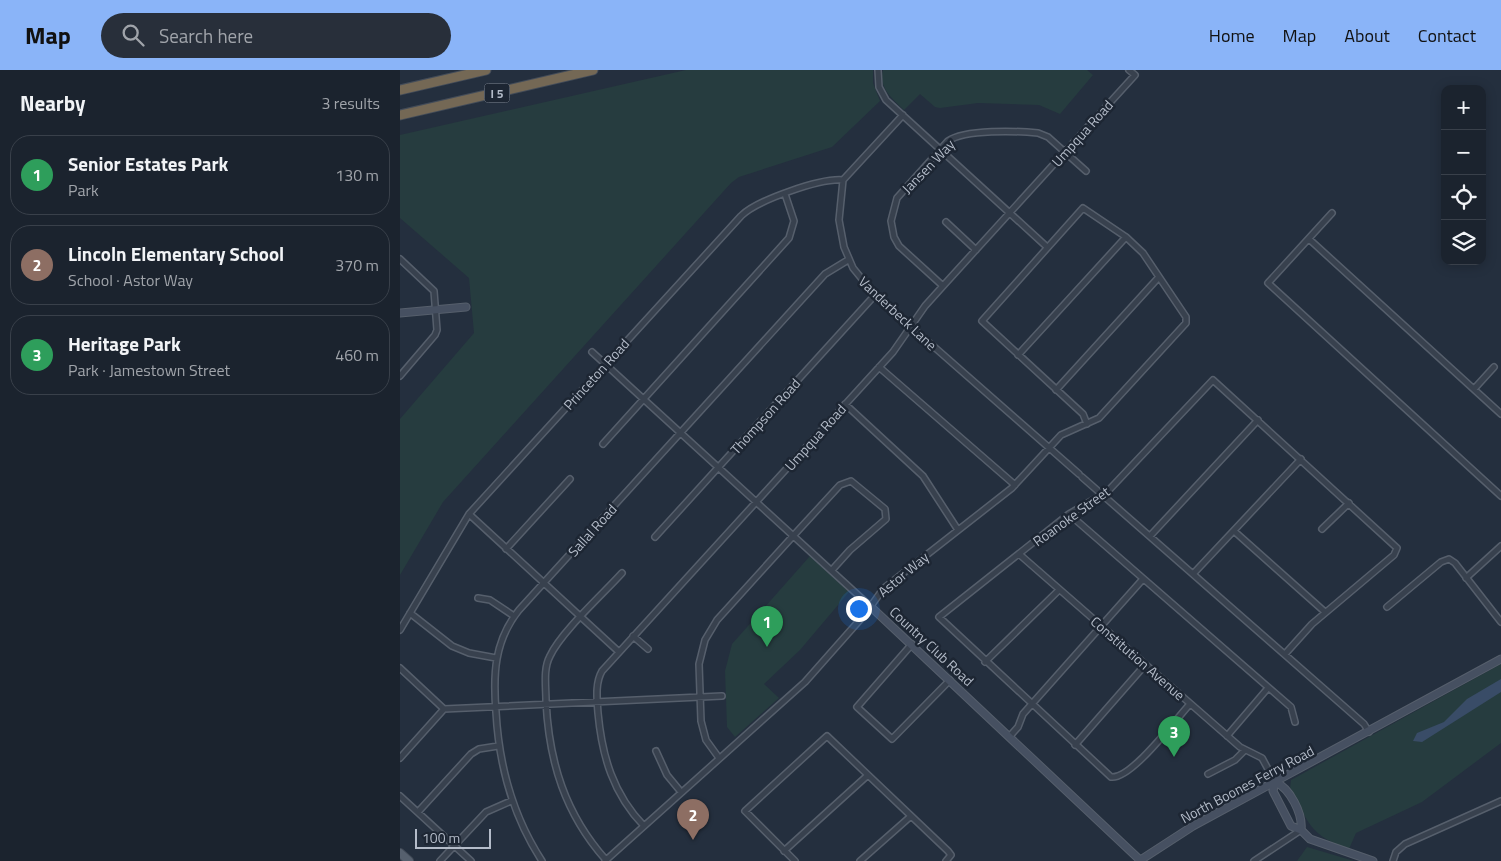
<!DOCTYPE html>
<html lang="en">
<head>
<meta charset="utf-8">
<style>
	:root { --surface:#1b232e; --page:#282f3a; --text:#f1f3f6; --muted:#a0a4aa; --line:#39404a; --accent:#8ab4f8 }
	body { margin:0; font-family:"Titillium Web",sans-serif; background:var(--page); color:var(--text) }
	.controls { position:absolute; right:15px; top:15px; display:grid; overflow:hidden; border-radius:10px; box-shadow:0 2px 12px #0003 }
	.controls button { width:45px; height:45px; display:grid; place-items:center; padding:0; border:0; border-bottom:1px solid var(--line); background:var(--surface); color:var(--text); font:25px sans-serif }
	.scale { position:absolute; left:15px; bottom:12px; width:76px; box-sizing:border-box; padding-left:5px; border:2px solid #b4bcc9; border-top:0; font-size:14px; line-height:18px; white-space:nowrap; color:#b4bcc9; -webkit-text-stroke:4px #1d2633; paint-order:stroke }
	.you { position:absolute; left:458px; top:538px; width:18px; height:18px; margin:-12px; border:4px solid #fff; border-radius:50%; background:#1a73e8; box-shadow:0 0 0 8px #1a73e833 }
	.badge { display:grid; place-items:center; width:32px; height:32px; border-radius:50%; background:var(--accent); color:#fff; font-size:16px; font-weight:700 }
	.pin { position:absolute; translate:-50% -41px; filter:drop-shadow(0 1px 2px #0008) }
	.pin::after { content:''; position:absolute; top:26px; width:18px; height:15px; background:inherit; clip-path:polygon(0 0,100% 0,50% 100%) }
	.list { margin:0; padding:0; list-style:none }
	h2 { display:flex; justify-content:space-between; align-items:center; height:65px; margin:0; padding:0 20px; font-size:21px }
	h2 small { font-size:16px; font-weight:400; color:var(--muted) }
	.list li { display:grid; grid-template-columns:32px 1fr auto; gap:15px; align-items:center; box-sizing:border-box; height:80px; margin:0 10px 10px; padding:0 10px; border:1px solid var(--line); border-radius:20px }
	.list b { display:block; font-size:19px; white-space:nowrap }
	.list p { margin:0; font-size:16px; white-space:nowrap; color:var(--muted) }
	.list em { font-size:16px; font-style:normal; color:var(--muted) }
	.icon { flex:none; width:28px; height:28px; fill:none; stroke:currentColor; stroke-width:2; stroke-linecap:round; stroke-linejoin:round }
	.map { position:relative; flex:none; width:1101px; height:791px; overflow:hidden }
	header { display:flex; align-items:center; gap:30px; box-sizing:border-box; height:70px; padding:0 25px; background:var(--accent); color:#111 }
	header strong { font-size:24px }
	nav { display:flex; gap:28px; margin-inline-start:auto; font-size:18px }
	.search { width:350px; height:45px; background:var(--page); display:flex; align-items:center; gap:12px; box-sizing:border-box; padding:0 18px; border-radius:28px; color:var(--muted); font-size:19px }
	main { display:flex }
	aside { flex:1; background:var(--surface) }
	.map>svg:first-child { display:block }
	.green { fill:#263c3f }
	.water { fill:#394c67 }
	.lines { fill:none; stroke-linecap:round; stroke-linejoin:round }
	.street-casing { stroke:#565f6c; stroke-width:8 }
	.secondary-casing { stroke:#565f6c; stroke-width:9 }
	.primary-casing { stroke:#414a57; stroke-width:10 }
	.highway-casing { stroke:#434c59; stroke-width:11 }
	.street { stroke:#38414e; stroke-width:5 }
	.secondary { stroke:#465061; stroke-width:7 }
	.primary { stroke:#56606e; stroke-width:8 }
	.highway { stroke:#746855; stroke-width:9 }
	.labels { text-anchor:middle; dominant-baseline:central; stroke-width:5; stroke-linejoin:round; paint-order:stroke }
	.shield { fill:#1d2633; stroke:#878f9c; stroke-width:1 }
	.shield-label { font-size:12px; font-weight:bold; fill:#b4bcc9 }
	.street-label { font-size:14px; fill:#b4bcc9; stroke:#1d2633 }
</style>
</head>
<body>
<header>
<strong>Map</strong>
<div class="search"><svg class="icon" aria-label="search" viewBox="0 0 24 24"><circle cx="10" cy="10" r="6"/><path d="M15 15l6 6"/></svg>Search here</div>
<nav><a>Home</a><a>Map</a><a>About</a><a>Contact</a></nav>
</header>
<main>
<aside>
<h2>Nearby<small>3 results</small></h2>
<ul class="list">
<li><span class="badge" style="background:#2e9e5b">1</span><div><b>Senior Estates Park</b><p>Park</p></div><em>130 m</em></li>
<li><span class="badge" style="background:#8d6e63">2</span><div><b>Lincoln Elementary School</b><p>School · Astor Way</p></div><em>370 m</em></li>
<li><span class="badge" style="background:#2e9e5b">3</span><div><b>Heritage Park</b><p>Park · Jamestown Street</p></div><em>460 m</em></li>
</ul>
</aside>
<div class="map">
<svg width="1101" height="791" viewBox="0 0 1101 791">
	<rect width="100%" height="100%" fill="#242f3e"/>
	<!-- green -->
	<path class="green" d="M286,0h187v13l7,18 -48,46 -93,30 -8,6 -288,319 -43,73v-156l74,-86 -5,-55 -69,-60v-83z
		M483,0h204l6,5 -33,39 -21,-9 -61,-2 -38,5 -5,-1 -15,-13 -16,16c-11,-11 -26,-22 -21,-40z
		M410,486l39,36 -49,58 -36,34 15,14 -44,39 -8,-10 -2,-56 7,-27z
		M1101,594v79l-79,59 -66,31 -7,16c-39,-13 -41,-27 -59,-61l1,-8z
		M907,777l47,14h-57z"/>
	<!-- water -->
	<path class="water" d="M1101,609v13l-79,50 -9,-1 4,-8 27,-11 23,-23z"/>
	<g class="lines">
		<!-- street casing -->
		<g class="street-casing">
			<path id="street" d="M478,0l1,17 7,13 161,147
				M503,45l-60,65 -4,40 5,27 9,21 22,27 204,179
				M932,143l-64,70 233,213
				M546,152l30,28
				M909,169l192,175
				M0,189l34,32 3,39 -2,5 -35,41
				M543,216l-44,-40 -5,-9 -3,-16 6,-23 51,-57c17,-12 69,-10 90,-8l10,4 38,34
				M192,282l278,254
				M618,285l108,-118
				M479,297l136,118
				M1074,319l20,-22
				M656,320l103,-113
				M445,334l78,72 35,54
				M203,374l186,-206 5,-17 -9,-27
				M682,407l282,247 5,8
				M69,444l150,138
				M669,444l222,193 4,15
				M922,459l27,-26
				M834,461l91,81
				M750,466l108,-116
				M255,467l220,-242
				M106,479l64,-70
				M619,484l221,193 22,11 13,24
				M793,504l108,-115
				M1066,508l35,-32
				M78,528l12,2 24,16
				M987,537l54,-45 8,-3 6,4 46,59
				M10,543l42,33 17,7 27,5
				M0,560l69,-116 272,-298c16,-16 80,-38 102,-36
				M233,566l15,13
				M512,574l-55,63 35,32 58,-59
				M585,592l74,-72
				M0,598l44,41
				M790,634c-14,15 -59,76 -79,73l-172,-160 130,-103 39,-23 105,-111 184,168 -3,7 -82,69 -27,30
				M44,639l278,-13
				M610,666l8,-9 5,-13 120,-135
				M827,666l41,-48
				M675,675l70,-80
				M256,681l11,24 14,17
				M0,688l44,-49
				M319,688l-13,-18 -5,-19 -2,-57 6,-24 12,-20 77,-85 46,-50 11,-4 34,28 1,10 -36,31 -18,20
				M808,704l27,-14 10,-10
				M0,726l71,65
				M18,742l53,-58 8,-5 19,-3
				M244,756c-31,-32 -42,-70 -46,-113 -1,-14 -3,-30 4,-42l291,-319 32,-46 18,-20 192,-211 -6,-5
				M384,781l84,-76
				M206,790c-41,-46 -57,-98 -60,-159 0,-15 -3,-32 4,-45 11,-24 53,-62 72,-83
				M40,791l46,-49 25,-11
				M142,791c-30,-46 -43,-95 -46,-149 -3,-37 -2,-71 23,-102l306,-336 23,-14
				M205,791l200,-179 61,-69 17,-24 129,-101 49,-53 38,-17 87,-95v-6l-43,-64 -17,-16 -43,-29 -101,113 101,93 4,10
				M395,791l-50,-50 82,-75 121,115 3,4 -5,6
				M460,791l51,-45
				M854,791l47,-31
				M993,791l3,-9 9,-8 96,-43"/>
		</g>
		<!-- secondary casing -->
		<g class="secondary-casing">
			<path id="secondary" d="M0,243l66,-6
				M470,536l270,254
				M901,760c2,-16 -11,-42 -26,-48l-2,9 18,35 10,4 9,9 63,22
				M739,791l54,-35 308,-167"/>
		</g>
		<!-- primary casing -->
		<g class="primary-casing">
			<path id="primary" d="M0,783l9,8"/>
		</g>
		<!-- highway casing -->
		<g class="highway-casing">
			<path id="highway" d="M0,20l86,-20
				M0,45l193,-45"/>
		</g>
		<!-- street -->
		<use href="#street" class="street"/>
		<!-- secondary -->
		<use href="#secondary" class="secondary"/>
		<!-- primary -->
		<use href="#primary" class="primary"/>
		<!-- highway -->
		<use href="#highway" class="highway"/>
	</g>
	<g class="labels">
		<!-- shield labels -->
		<rect class="shield" x="84.5" y="13.5" width="25" height="19" rx="4"/>
		<g class="shield-label">
			<text x="97" y="23">I 5</text>
		</g>
		<!-- street labels -->
		<g class="street-label">
			<text transform="translate(682 63) rotate(-48)">Umpqua Road</text>
			<text transform="translate(528 96) rotate(-46)">Jansen Way</text>
			<text transform="translate(498 243) rotate(43)">Vanderbeck Lane</text>
			<text transform="translate(196 304) rotate(-48)">Princeton Road</text>
			<text transform="translate(365 346) rotate(-48)">Thompson Road</text>
			<text transform="translate(415 367) rotate(-48)">Umpqua Road</text>
			<text transform="translate(671 446) rotate(-36)">Roanoke Street</text>
			<text transform="translate(192 460) rotate(-48)">Sallal Road</text>
			<text transform="translate(503 504) rotate(-40)">Astor Way</text>
			<text transform="translate(532 576) rotate(43)">Country Club Road</text>
			<text transform="translate(738 588) rotate(41)">Constitution Avenue</text>
			<text transform="translate(847 714) rotate(-28)">North Boones Ferry Road</text>
		</g>
	</g>
</svg>
<div class="controls">
<button>+</button>
<button>−</button>
<button><svg class="icon" aria-label="locate" viewBox="0 0 24 24"><circle cx="12" cy="12" r="6"/><path d="M12 2v4M12 18v4M2 12h4M18 12h4"/></svg></button>
<button><svg class="icon" aria-label="layers" viewBox="0 0 24 24"><path d="M12 4l9 5-9 5-9-5zM3 14l9 5 9-5"/></svg></button>
</div>
<div class="scale">100 m</div>
<div class="you"></div>
<div class="pin badge" style="left:367px;top:577px;background:#2e9e5b">1</div>
<div class="pin badge" style="left:293px;top:770px;background:#8d6e63">2</div>
<div class="pin badge" style="left:774px;top:687px;background:#2e9e5b">3</div>
</div>
</main>
</body>
</html>
